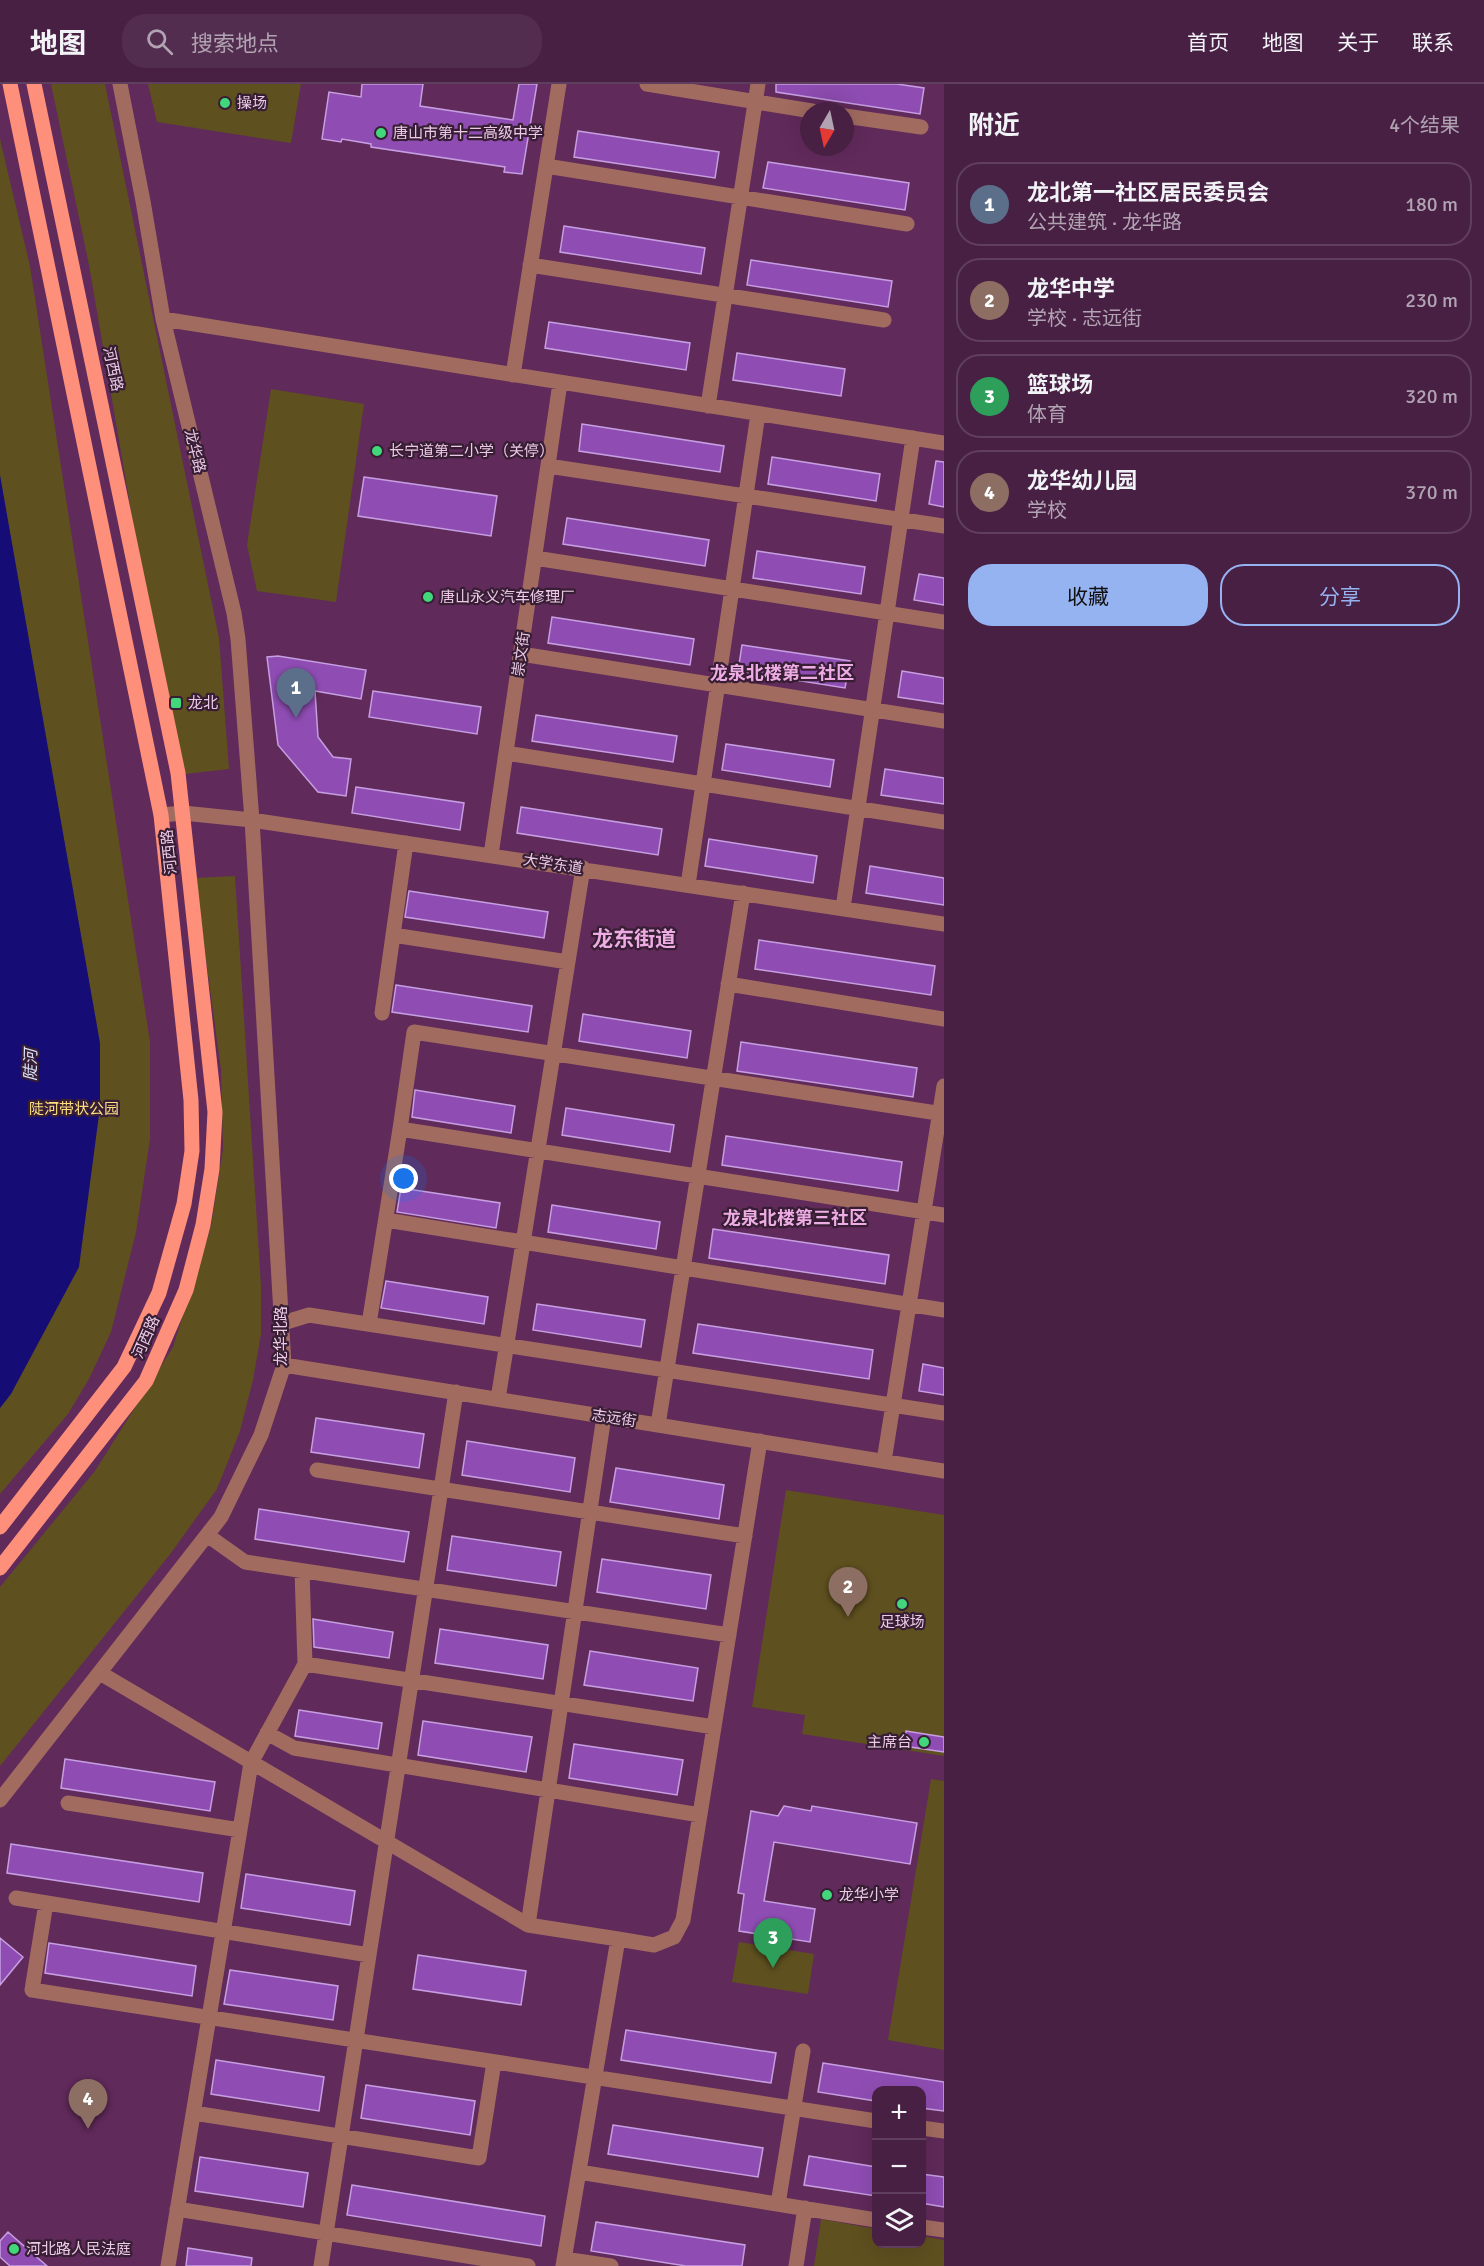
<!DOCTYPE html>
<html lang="zh">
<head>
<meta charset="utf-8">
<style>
	:root { --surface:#482044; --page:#522d4f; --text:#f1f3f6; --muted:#b1a3b2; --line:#603e5d; --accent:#95b2f1 }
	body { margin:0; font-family:Signika,"Noto Sans SC",sans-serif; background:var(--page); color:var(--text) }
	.controls { position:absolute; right:18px; bottom:18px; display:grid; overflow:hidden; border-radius:12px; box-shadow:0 6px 24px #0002 }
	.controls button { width:54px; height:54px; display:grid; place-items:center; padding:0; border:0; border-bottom:2px solid var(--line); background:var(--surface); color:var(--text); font:30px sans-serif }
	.compass { position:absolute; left:800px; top:18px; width:54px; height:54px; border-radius:50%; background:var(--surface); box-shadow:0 6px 24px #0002; rotate:189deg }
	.you { position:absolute; left:404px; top:1095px; width:21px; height:21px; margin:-15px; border:4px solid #fff; border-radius:50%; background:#1a73e8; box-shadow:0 0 0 9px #1a73e833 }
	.badge { display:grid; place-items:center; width:39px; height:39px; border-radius:50%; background:var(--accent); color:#fff; font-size:20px; font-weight:700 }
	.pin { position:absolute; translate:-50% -50px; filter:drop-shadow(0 2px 3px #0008) }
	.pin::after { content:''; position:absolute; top:32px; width:21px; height:18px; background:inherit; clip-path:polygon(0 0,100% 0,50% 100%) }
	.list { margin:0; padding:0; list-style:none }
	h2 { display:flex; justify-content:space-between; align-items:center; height:78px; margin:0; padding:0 24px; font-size:26px }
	h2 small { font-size:20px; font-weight:400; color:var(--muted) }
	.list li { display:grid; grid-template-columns:39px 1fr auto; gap:18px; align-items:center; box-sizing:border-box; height:84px; margin:0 12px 12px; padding:0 12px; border:2px solid var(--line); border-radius:24px }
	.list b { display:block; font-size:22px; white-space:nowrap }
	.list p { margin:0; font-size:20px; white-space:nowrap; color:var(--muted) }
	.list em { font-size:20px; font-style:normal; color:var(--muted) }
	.actions { display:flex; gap:12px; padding:18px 24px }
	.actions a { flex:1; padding:14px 0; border:2px solid var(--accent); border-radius:24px; text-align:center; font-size:21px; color:var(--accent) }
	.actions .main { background:var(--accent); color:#111 }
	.icon { flex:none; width:33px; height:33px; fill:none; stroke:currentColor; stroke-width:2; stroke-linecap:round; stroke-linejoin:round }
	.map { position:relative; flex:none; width:944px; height:2182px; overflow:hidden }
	header { display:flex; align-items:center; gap:36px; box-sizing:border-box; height:84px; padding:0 30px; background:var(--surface); border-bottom:2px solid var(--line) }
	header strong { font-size:28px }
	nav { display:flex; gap:33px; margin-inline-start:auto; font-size:21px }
	.search { width:420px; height:54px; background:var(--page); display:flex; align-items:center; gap:15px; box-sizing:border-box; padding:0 21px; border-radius:24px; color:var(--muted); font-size:22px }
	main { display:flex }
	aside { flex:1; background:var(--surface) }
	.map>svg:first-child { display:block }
	.green { fill:#5f501f }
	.water { fill:#160c76 }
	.building { fill:#8f4db3; stroke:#c79ee1; stroke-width:1.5 }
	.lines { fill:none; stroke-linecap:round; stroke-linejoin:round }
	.minor { stroke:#a26b60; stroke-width:15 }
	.major { stroke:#fe8f7a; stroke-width:15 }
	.poi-dot { fill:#43d77b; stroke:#371e34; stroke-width:2 }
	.labels { text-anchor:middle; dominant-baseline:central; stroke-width:4.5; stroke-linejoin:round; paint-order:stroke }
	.poi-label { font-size:15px; fill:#eccae6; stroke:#371e34; text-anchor:start }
	.street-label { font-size:15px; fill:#eccae6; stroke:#371e34 }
	.park-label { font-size:15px; fill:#fcdf83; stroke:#371e34 }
	.water-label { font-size:16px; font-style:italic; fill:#dae2fe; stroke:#371e34 }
	.quarter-label { font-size:18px; font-weight:bold; fill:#edace3; stroke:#371e34 }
	.district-label { font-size:21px; font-weight:bold; fill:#edace3; stroke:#371e34 }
</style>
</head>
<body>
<header>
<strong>地图</strong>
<div class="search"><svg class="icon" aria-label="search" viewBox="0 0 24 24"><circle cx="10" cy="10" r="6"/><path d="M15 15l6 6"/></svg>搜索地点</div>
<nav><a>首页</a><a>地图</a><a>关于</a><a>联系</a></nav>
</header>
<main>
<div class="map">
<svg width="944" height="2182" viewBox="0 0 944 2182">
	<rect width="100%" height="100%" fill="#602a5a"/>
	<!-- green -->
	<path class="green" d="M51,0h54l114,554 10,131 -44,5 -10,-6 -86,-503z
		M148,0h153l-10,59 -134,-21z
		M0,55l30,127 120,776v97l-14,93 -25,100 -22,47 -21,35 -68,80z
		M271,305l93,15 -28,198 -79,-11 -10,-46z
		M235,792l26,410v48l-8,46 -13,51 -23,58 -46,64 -171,213v-179l95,-116 78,-124 38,-121 12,-77 -2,-79 -26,-192z
		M786,1406l158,25v241l-142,-22 3,-19 -53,-8z
		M931,1695l13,2v269l-56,-10z
		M739,1858l75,12 -6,40 -76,-12z
		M821,2135l55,10v15h46v-8l22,4v26h-130z"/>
	<!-- water -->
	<path class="water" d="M0,391l100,568v64l-21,160 -68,127 -11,14z"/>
	<!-- building -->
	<path class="building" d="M362,0h61l-3,22 93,14 6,-36h18l-15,90 -18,-2 1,-5 -134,-20v-3l-29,-5 -1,3 -19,-3 7,-47 32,5z
		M776,0h121l27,4 -4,26 -144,-22z
		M578,47l141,21 -4,26 -141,-21z
		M768,78l141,21 -4,27 -142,-22z
		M564,142l141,22 -4,26 -141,-22z
		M751,176l141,21 -4,26 -141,-22z
		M549,238l141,21 -4,27 -141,-22z
		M737,269l108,16 -4,27 -108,-16z
		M582,340l142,22 -4,26 -141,-21z
		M772,373l108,17 -4,27 -108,-17z
		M936,377l8,1v45l-15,-3z
		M364,393l133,19 -6,40 -133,-20z
		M567,434l142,22 -4,26 -142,-22z
		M757,467l108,16 -4,27 -108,-16z
		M919,490l25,4v27l-30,-5z
		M552,533l142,22 -4,26 -142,-22z
		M742,561l108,16 -5,27 -107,-17z
		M278,572l88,14 -5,29 -46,-8 3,46 15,20 18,2 -5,37 -28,-4 -40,-47 -11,-88z
		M902,587l42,7v26l-46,-7z
		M373,607l108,16 -4,27 -108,-17z
		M536,631l141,21 -4,26 -141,-21z
		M726,660l108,16 -4,27 -108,-17z
		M885,685l59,9v26l-63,-9z
		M356,703l108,16 -4,27 -108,-17z
		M521,723l141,22 -4,26 -141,-22z
		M709,755l108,17 -4,27 -108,-17z
		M870,782l74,12v27l-78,-12z
		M409,807l139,21 -4,26 -139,-21z
		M759,856l176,26 -4,29 -176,-26z
		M396,901l136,21 -4,26 -136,-20z
		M583,930l108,17 -4,27 -108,-17z
		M741,958l176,26 -4,29 -176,-26z
		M415,1006l100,16 -4,27 -99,-16z
		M566,1024l108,17 -4,27 -108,-17z
		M726,1052l176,26 -4,29 -176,-26z
		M401,1104l99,15 -4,25 -99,-16z
		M552,1121l108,17 -4,27 -108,-17z
		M713,1145l176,26 -4,29 -176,-26z
		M386,1197l102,16 -4,27 -103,-16z
		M537,1220l108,16 -4,27 -108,-17z
		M698,1240l175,26 -4,29 -176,-26z
		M923,1280l21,4v27l-25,-4z
		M316,1334l108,16 -5,34 -108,-16z
		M467,1357l108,17 -5,34 -108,-17z
		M616,1384l108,17 -5,34 -109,-17z
		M259,1425l150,23 -5,30 -149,-23z
		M452,1452l109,16 -5,34 -109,-16z
		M602,1475l109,16 -5,34 -109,-17z
		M313,1535l80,13 -4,26 -75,-11z
		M440,1545l108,16 -5,34 -108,-16z
		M590,1567l108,17 -5,33 -109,-16z
		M299,1626l83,13 -4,26 -83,-13z
		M423,1637l109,16 -6,35 -108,-17z
		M906,1647l38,6v15l-40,-6z
		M574,1660l109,16 -6,35 -108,-17z
		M65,1675l150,23 -5,29 -149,-23z
		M784,1722l27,5 1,-5 105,17 -7,41 -136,-22 -10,59 51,8 -5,33 -71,-11 5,-37 -6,-1 13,-82 27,5z
		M11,1760l192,29 -4,29 -192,-29z
		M246,1790l109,17 -5,34 -109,-17z
		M0,1854l23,19 -23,28z
		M49,1859l147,23 -4,30 -147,-23z
		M418,1871l108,16 -5,34 -108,-16z
		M230,1886l108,16 -5,34 -109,-16z
		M626,1946l150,23 -5,30 -150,-23z
		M216,1976l108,17 -5,34 -108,-17z
		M823,1979l121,19v29l-23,-3v-17h-45v10l-58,-9z
		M366,2001l109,16 -5,34 -109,-17z
		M613,2041l150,23 -5,29 -150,-23z
		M809,2072l67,11v29l-72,-11z
		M200,2073l108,16 -5,34 -108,-16z
		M921,2090l23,3v30l-23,-4z
		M352,2101l193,31 -4,30 -194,-31z
		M596,2138l149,23 -3,21h-56l-95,-15z
		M8,2148l39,34h-37l-10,-9v-16z
		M188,2164l64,10 -1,8h-65z"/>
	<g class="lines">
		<!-- minor -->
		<path class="minor" d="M647,0l165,27
			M845,32l76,11
			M546,82l361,58
			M530,181l354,55
			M163,235l781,124
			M513,291l46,-291
			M708,322l50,-322
			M548,382l396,60
			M535,474l409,64
			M521,570l423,67
			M506,669l438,69
			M161,731l22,-2 69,7 692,104
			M491,771l69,-472
			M688,801l70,-471
			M843,824l70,-470
			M393,851l175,27
			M728,900l216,35
			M382,929l24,-170
			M400,1045l14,-97 530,82
			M386,1136l558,90
			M283,1239l26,-8 635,98
			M369,1240l31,-195 544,86
			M284,1281l660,106
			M498,1315l85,-531
			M658,1341l85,-532
			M884,1377l60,-375
			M317,1386l428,66
			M207,1451l38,27 484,73
			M305,1580l409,63
			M100,1589l428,252 90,14
			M267,1649l27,15 406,67
			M0,1716l221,-283 40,-82 23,-70 -32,-545 -14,-181 -4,-26 -71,-294 -20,-118 -23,-117
			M68,1719l172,27
			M16,1814l353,57
			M46,1819l-14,87 844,131
			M528,1841l76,-509
			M194,2029l285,45 15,-96
			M922,2044l22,3
			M579,2088l297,48
			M778,2120l25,-153
			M177,2125l351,57
			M922,2143l22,3
			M564,2175l47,7
			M168,2182l83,-503 54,-99 -3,-93
			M321,2182l135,-874
			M563,2182l55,-327 36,6 20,-8 9,-17 77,-479
			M796,2182l9,-58"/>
		<!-- major -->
		<path class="major" d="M0,1443l124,-160 35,-74 25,-89 8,-53 -1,-51 -30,-285 -151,-731
			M0,1484l146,-187 40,-91 17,-65 9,-56 3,-57 -37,-339 -144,-689"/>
	</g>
	<!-- markers -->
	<g class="poi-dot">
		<circle cx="225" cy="19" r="6"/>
		<circle cx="381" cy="49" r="6"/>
		<circle cx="377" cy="367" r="6"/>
		<circle cx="428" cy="513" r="6"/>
		<rect x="170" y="613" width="12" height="12" rx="3"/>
		<circle cx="902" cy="1520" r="6"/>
		<circle cx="924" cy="1658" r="6"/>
		<circle cx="827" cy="1811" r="6"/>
		<circle cx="14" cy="2165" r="6"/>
	</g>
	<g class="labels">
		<!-- poi labels -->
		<g class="poi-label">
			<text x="237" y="19">操场</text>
			<text x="393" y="49">唐山市第十二高级中学</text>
			<text x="389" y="367">长宁道第二小学（关停）</text>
			<text x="440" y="513">唐山永义汽车修理厂</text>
			<text x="188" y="619">龙北</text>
			<text x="902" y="1538" text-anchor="middle">足球场</text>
			<text x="912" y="1658" text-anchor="end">主席台</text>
			<text x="839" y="1811">龙华小学</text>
			<text x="26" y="2165">河北路人民法庭</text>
		</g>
		<!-- street labels -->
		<g class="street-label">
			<text transform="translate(113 285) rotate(78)">河西路</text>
			<text transform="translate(195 367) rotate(76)">龙华路</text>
			<text transform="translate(521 570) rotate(-82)">崇文街</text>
			<text transform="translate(169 768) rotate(-96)">河西路</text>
			<text transform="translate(553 780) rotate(9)">大学东道</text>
			<text transform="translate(281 1252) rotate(-90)">龙华北路</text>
			<text transform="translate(146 1253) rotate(-66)">河西路</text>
			<text transform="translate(614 1334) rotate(9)">志远街</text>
		</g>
		<!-- park labels -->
		<g class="park-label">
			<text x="74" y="1025">陡河带状公园</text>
		</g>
		<!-- water labels -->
		<g class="water-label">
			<text transform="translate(31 981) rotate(-89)">陡河</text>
		</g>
		<!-- quarter labels -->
		<g class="quarter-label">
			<text x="782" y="589">龙泉北楼第二社区</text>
			<text x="795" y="1134">龙泉北楼第三社区</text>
		</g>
		<!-- district labels -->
		<g class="district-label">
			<text x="634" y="855">龙东街道</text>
		</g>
	</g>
</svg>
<div class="controls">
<button>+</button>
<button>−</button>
<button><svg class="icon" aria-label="layers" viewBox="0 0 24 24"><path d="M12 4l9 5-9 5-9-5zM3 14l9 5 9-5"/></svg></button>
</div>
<svg class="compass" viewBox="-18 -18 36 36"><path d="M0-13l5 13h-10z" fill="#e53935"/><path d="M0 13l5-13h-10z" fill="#b1a3b2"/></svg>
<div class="you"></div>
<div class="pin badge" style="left:296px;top:634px;background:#5c6f8a">1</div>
<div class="pin badge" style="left:848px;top:1533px;background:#8d6e63">2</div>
<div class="pin badge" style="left:773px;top:1884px;background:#2e9e5b">3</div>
<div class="pin badge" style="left:88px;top:2045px;background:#8d6e63">4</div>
</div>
<aside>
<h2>附近<small>4个结果</small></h2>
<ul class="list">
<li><span class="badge" style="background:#5c6f8a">1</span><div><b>龙北第一社区居民委员会</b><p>公共建筑 · 龙华路</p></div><em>180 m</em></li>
<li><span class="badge" style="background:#8d6e63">2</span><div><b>龙华中学</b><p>学校 · 志远街</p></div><em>230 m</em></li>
<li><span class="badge" style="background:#2e9e5b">3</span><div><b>篮球场</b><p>体育</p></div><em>320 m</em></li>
<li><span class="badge" style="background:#8d6e63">4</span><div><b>龙华幼儿园</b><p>学校</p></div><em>370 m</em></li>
</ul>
<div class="actions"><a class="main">收藏</a><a>分享</a></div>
</aside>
</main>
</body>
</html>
